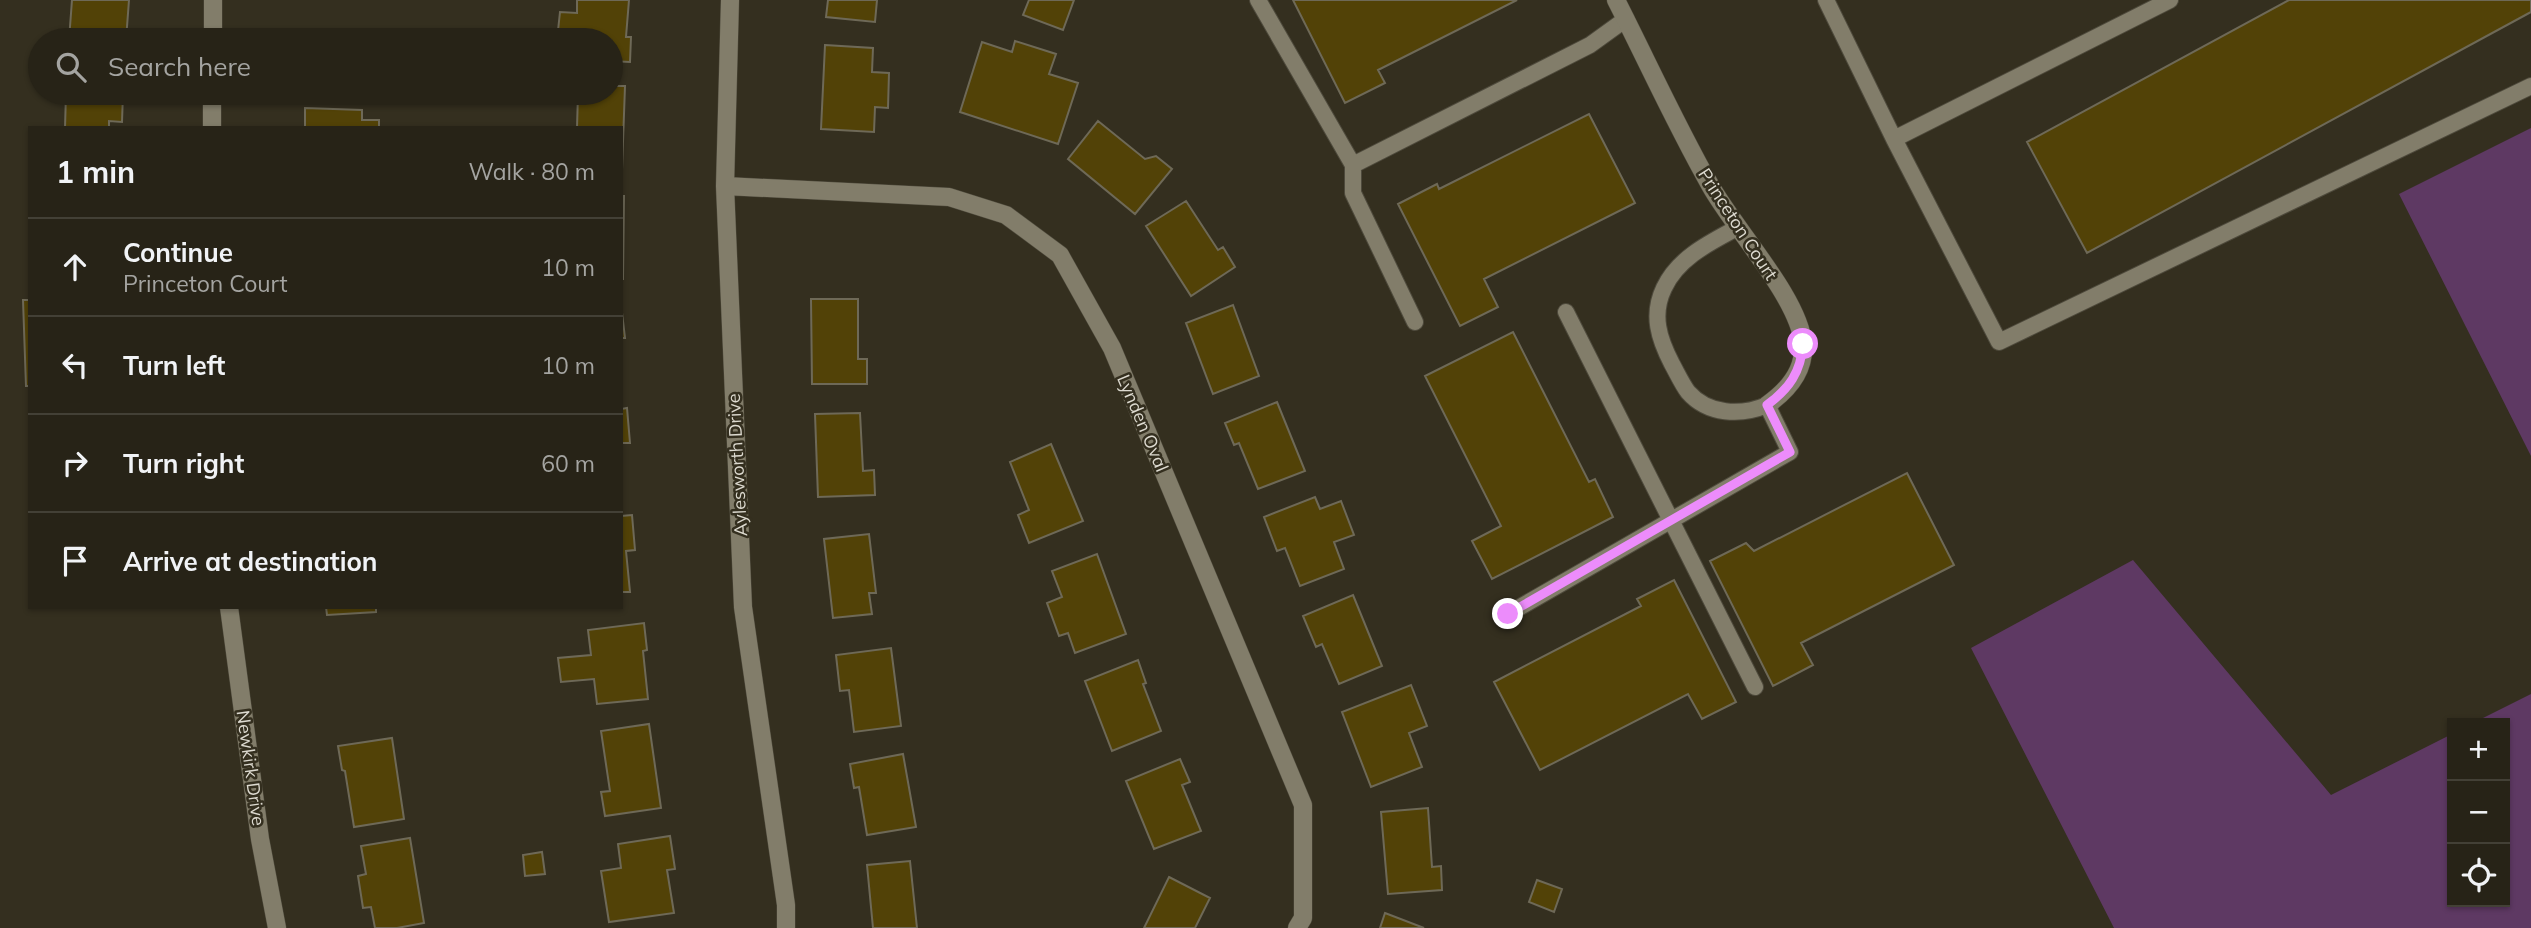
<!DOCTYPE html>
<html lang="en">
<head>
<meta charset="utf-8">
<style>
	:root { --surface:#272317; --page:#2f2b20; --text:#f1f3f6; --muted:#a4a4a1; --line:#434036 }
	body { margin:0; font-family:Mulish,sans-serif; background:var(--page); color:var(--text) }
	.controls { position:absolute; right:21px; bottom:21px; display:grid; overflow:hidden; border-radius:0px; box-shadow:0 2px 5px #0004 }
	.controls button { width:63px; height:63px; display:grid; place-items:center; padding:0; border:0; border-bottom:2px solid var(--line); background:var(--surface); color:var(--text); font:35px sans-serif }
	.stop { position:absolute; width:21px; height:21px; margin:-16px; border:5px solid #ec8cfb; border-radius:50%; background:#fff }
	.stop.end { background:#ec8cfb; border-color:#fff; box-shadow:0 2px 7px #0008 }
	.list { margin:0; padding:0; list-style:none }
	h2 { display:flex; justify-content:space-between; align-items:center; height:91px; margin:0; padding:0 28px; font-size:30px }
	h2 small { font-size:23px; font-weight:400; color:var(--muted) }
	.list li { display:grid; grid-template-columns:46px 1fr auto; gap:21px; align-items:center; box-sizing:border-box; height:98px; padding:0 28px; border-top:2px solid var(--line) }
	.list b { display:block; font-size:26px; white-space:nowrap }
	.list p { margin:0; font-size:23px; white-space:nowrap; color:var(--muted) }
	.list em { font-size:23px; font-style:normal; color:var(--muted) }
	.icon { flex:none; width:38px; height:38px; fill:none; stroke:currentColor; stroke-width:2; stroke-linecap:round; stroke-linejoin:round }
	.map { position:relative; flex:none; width:2531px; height:928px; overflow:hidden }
	.search { position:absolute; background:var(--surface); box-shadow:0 2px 5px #0004; left:28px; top:28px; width:595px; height:77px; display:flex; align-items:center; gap:18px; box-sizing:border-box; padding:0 24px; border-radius:38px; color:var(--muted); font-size:26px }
	.panel { position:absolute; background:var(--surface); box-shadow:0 2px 5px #0004; left:28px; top:126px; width:595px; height:483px; border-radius:0px }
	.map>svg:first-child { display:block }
	.green { fill:#5e3963 }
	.building { fill:#524207; stroke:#6e6957; stroke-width:2 }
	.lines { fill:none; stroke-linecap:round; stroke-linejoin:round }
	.service-casing { stroke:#4e4a3c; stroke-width:18 }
	.minor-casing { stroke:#4e4a3c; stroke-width:19 }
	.service { stroke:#827d6a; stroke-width:16 }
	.minor { stroke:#827d6a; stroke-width:18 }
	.route { stroke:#ec8cfb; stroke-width:9 }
	.labels { text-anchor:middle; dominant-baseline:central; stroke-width:5; stroke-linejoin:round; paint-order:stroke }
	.street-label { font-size:18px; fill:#dddad0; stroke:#342f1f }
</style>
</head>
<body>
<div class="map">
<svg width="2531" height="928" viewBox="0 0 2531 928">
	<rect width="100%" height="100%" fill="#342f1f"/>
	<!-- green -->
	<path class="green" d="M2531,128v328l-132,-262z
		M2133,560l198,235 121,-61v168h53v-179h-32l58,-29v234h-417l-143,-280z"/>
	<!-- building -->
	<path class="building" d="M72,0h57l-3,40h-57z
		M577,0h52l-3,37h5l-1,25 -19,-1v-21h-54l3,-28 17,1z
		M828,0h49l-2,22 -49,-5z
		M1029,0h45l-11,30 -40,-15z
		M1293,0h224l-139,70 7,13 -40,20z
		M2289,0h242v12l-444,241 -60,-111z
		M1015,41l41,13 -7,20 29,9 -20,61 -98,-32 22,-70 30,10z
		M825,45l48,3 -1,24 17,1 -1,35 -13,-1 -1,25 -53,-3z
		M611,86h14l-3,84 -1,-42h-44l1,-35h33z
		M66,93h57l-1,29 -13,-1v7h-44z
		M305,108l57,2v10h17v8h-74z
		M1589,114l46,89 -151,76 14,28 -38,19 -62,-122 39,-20 2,5z
		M1098,121l47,38 11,-3 16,13 -37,45 -67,-55z
		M621,196h3l-1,83h-2z
		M1186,201l32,49 5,-3 12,20 -44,29 -45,-70z
		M811,299h47v60h9v25h-55z
		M23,300h7v86h-4z
		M621,304l4,34h-4z
		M1233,305l26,71 -46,18 -27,-71z
		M1513,332l76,150 6,-3 18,38 -121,62 -20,-38 29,-15 -76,-150z
		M1277,402l28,69 -47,18 -19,-46 -5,2 -9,-22z
		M627,408l3,35h-9v-34z
		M860,413l3,58 11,-1 1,25 -57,2 -3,-83z
		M1051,444l32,77 -54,22 -11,-28 11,-5 -19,-48z
		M1907,473l47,92 -153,78 12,22 -40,21 -63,-125 36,-18 8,8z
		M1315,497l5,12 21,-8 13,34 -20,7 10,27 -44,17 -15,-38 -8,3 -13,-34z
		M632,515l3,35 -9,1 4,41h-9v-76z
		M869,534l7,59h-7l3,21 -39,4 -9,-79z
		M1097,554l29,80 -51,19 -7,-20 -9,3 -12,-33 15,-6 -10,-26z
		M1674,580l62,122 -34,17 -14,-25 -148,76 -46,-88 147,-76 -4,-7z
		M1353,595l29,71 -43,18 -17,-40 -6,3 -13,-31z
		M326,607h50v5l-49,3z
		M644,623l3,27 -4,1 5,48 -51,5 -3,-25 -33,3 -3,-24 33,-3 -3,-25z
		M891,648l10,78 -47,6 -5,-42 -9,1 -4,-36z
		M1138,660l8,23 -3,1 18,47 -49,20 -27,-70z
		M1411,685l16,41 -18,7 13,34 -51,20 -29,-75z
		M649,724l12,84 -56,8 -4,-24 9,-1 -9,-60z
		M392,738l12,81 -50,8 -9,-56 -3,-1 -4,-24z
		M903,754l13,73 -49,8 -8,-48 -5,1 -4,-24z
		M1180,759l10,23 -8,3 19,46 -47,18 -28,-68z
		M1428,808l4,59 9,-1 1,24 -54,4 -7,-82z
		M670,836l5,33 -8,1 7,43 -65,9 -8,-51 20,-3 -3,-24z
		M410,838l14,85 -27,5h-22l-4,-21 -8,1 -5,-32 8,-2 -5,-28z
		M542,852l3,22 -20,2 -2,-21z
		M910,861l7,67h-44l-6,-63z
		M1169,877l41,21 -15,30h-51z
		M1537,880l25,9 -8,23 -25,-10z
		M1385,913l39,15h-44z"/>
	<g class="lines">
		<!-- service casing -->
		<g class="service-casing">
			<path id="service" d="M1258,0l95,165 237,-120 36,-26
				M1826,0l68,139 276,-139
				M1894,139l105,203 532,-256
				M1353,165v28l62,129
				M1566,312l189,375
				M1508,614l282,-162 -23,-47c-26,11 -59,10 -79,-13 -6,-8 -11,-19 -16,-28 -13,-25 -21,-49 -8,-76 14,-30 45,-45 73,-60"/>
		</g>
		<!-- minor casing -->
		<g class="minor-casing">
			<path id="minor" d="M730,0l-5,186 18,421 43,298v23
				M1616,0c31,61 60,125 94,185 23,42 90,114 93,159 2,27 -16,47 -36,61
				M213,40v-40
				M212,128v-35
				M725,186l224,11 57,18 54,40 52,93 191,457v113l-6,10
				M229,607l31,232 17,89"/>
		</g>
		<!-- service -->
		<use href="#service" class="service"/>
		<!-- minor -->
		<use href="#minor" class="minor"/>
	</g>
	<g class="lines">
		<!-- route -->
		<path class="route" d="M1508,614l282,-162 -23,-47c22,-16 34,-33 36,-61"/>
	</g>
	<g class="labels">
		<!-- street labels -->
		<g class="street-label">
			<text transform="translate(1738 224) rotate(57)">Princeton Court</text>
			<text transform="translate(1143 423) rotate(67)">Lynden Oval</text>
			<text transform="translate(737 465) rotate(-93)">Aylesworth Drive</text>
			<text transform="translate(251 768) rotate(82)">Newkirk Drive</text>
		</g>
	</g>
</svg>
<div class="controls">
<button>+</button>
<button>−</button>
<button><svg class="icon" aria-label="locate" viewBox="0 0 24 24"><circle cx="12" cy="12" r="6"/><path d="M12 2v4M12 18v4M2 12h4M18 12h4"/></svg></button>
</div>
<div class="stop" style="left:1803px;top:344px"></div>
<div class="stop end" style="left:1508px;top:614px"></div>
<div class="search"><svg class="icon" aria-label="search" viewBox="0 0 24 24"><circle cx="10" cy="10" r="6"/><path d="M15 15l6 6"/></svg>Search here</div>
<section class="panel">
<h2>1 min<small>Walk · 80 m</small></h2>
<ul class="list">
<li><svg class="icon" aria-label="ahead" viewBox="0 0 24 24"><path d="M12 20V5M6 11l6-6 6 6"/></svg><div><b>Continue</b><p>Princeton Court</p></div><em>10 m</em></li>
<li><svg class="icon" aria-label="left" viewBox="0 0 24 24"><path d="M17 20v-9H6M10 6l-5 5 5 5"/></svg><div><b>Turn left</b></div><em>10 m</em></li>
<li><svg class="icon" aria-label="right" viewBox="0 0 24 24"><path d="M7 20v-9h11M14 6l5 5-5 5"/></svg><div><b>Turn right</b></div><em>60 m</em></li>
<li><svg class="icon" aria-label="arrive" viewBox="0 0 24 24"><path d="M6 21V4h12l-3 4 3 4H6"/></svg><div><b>Arrive at destination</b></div></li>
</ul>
</section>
</div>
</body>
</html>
